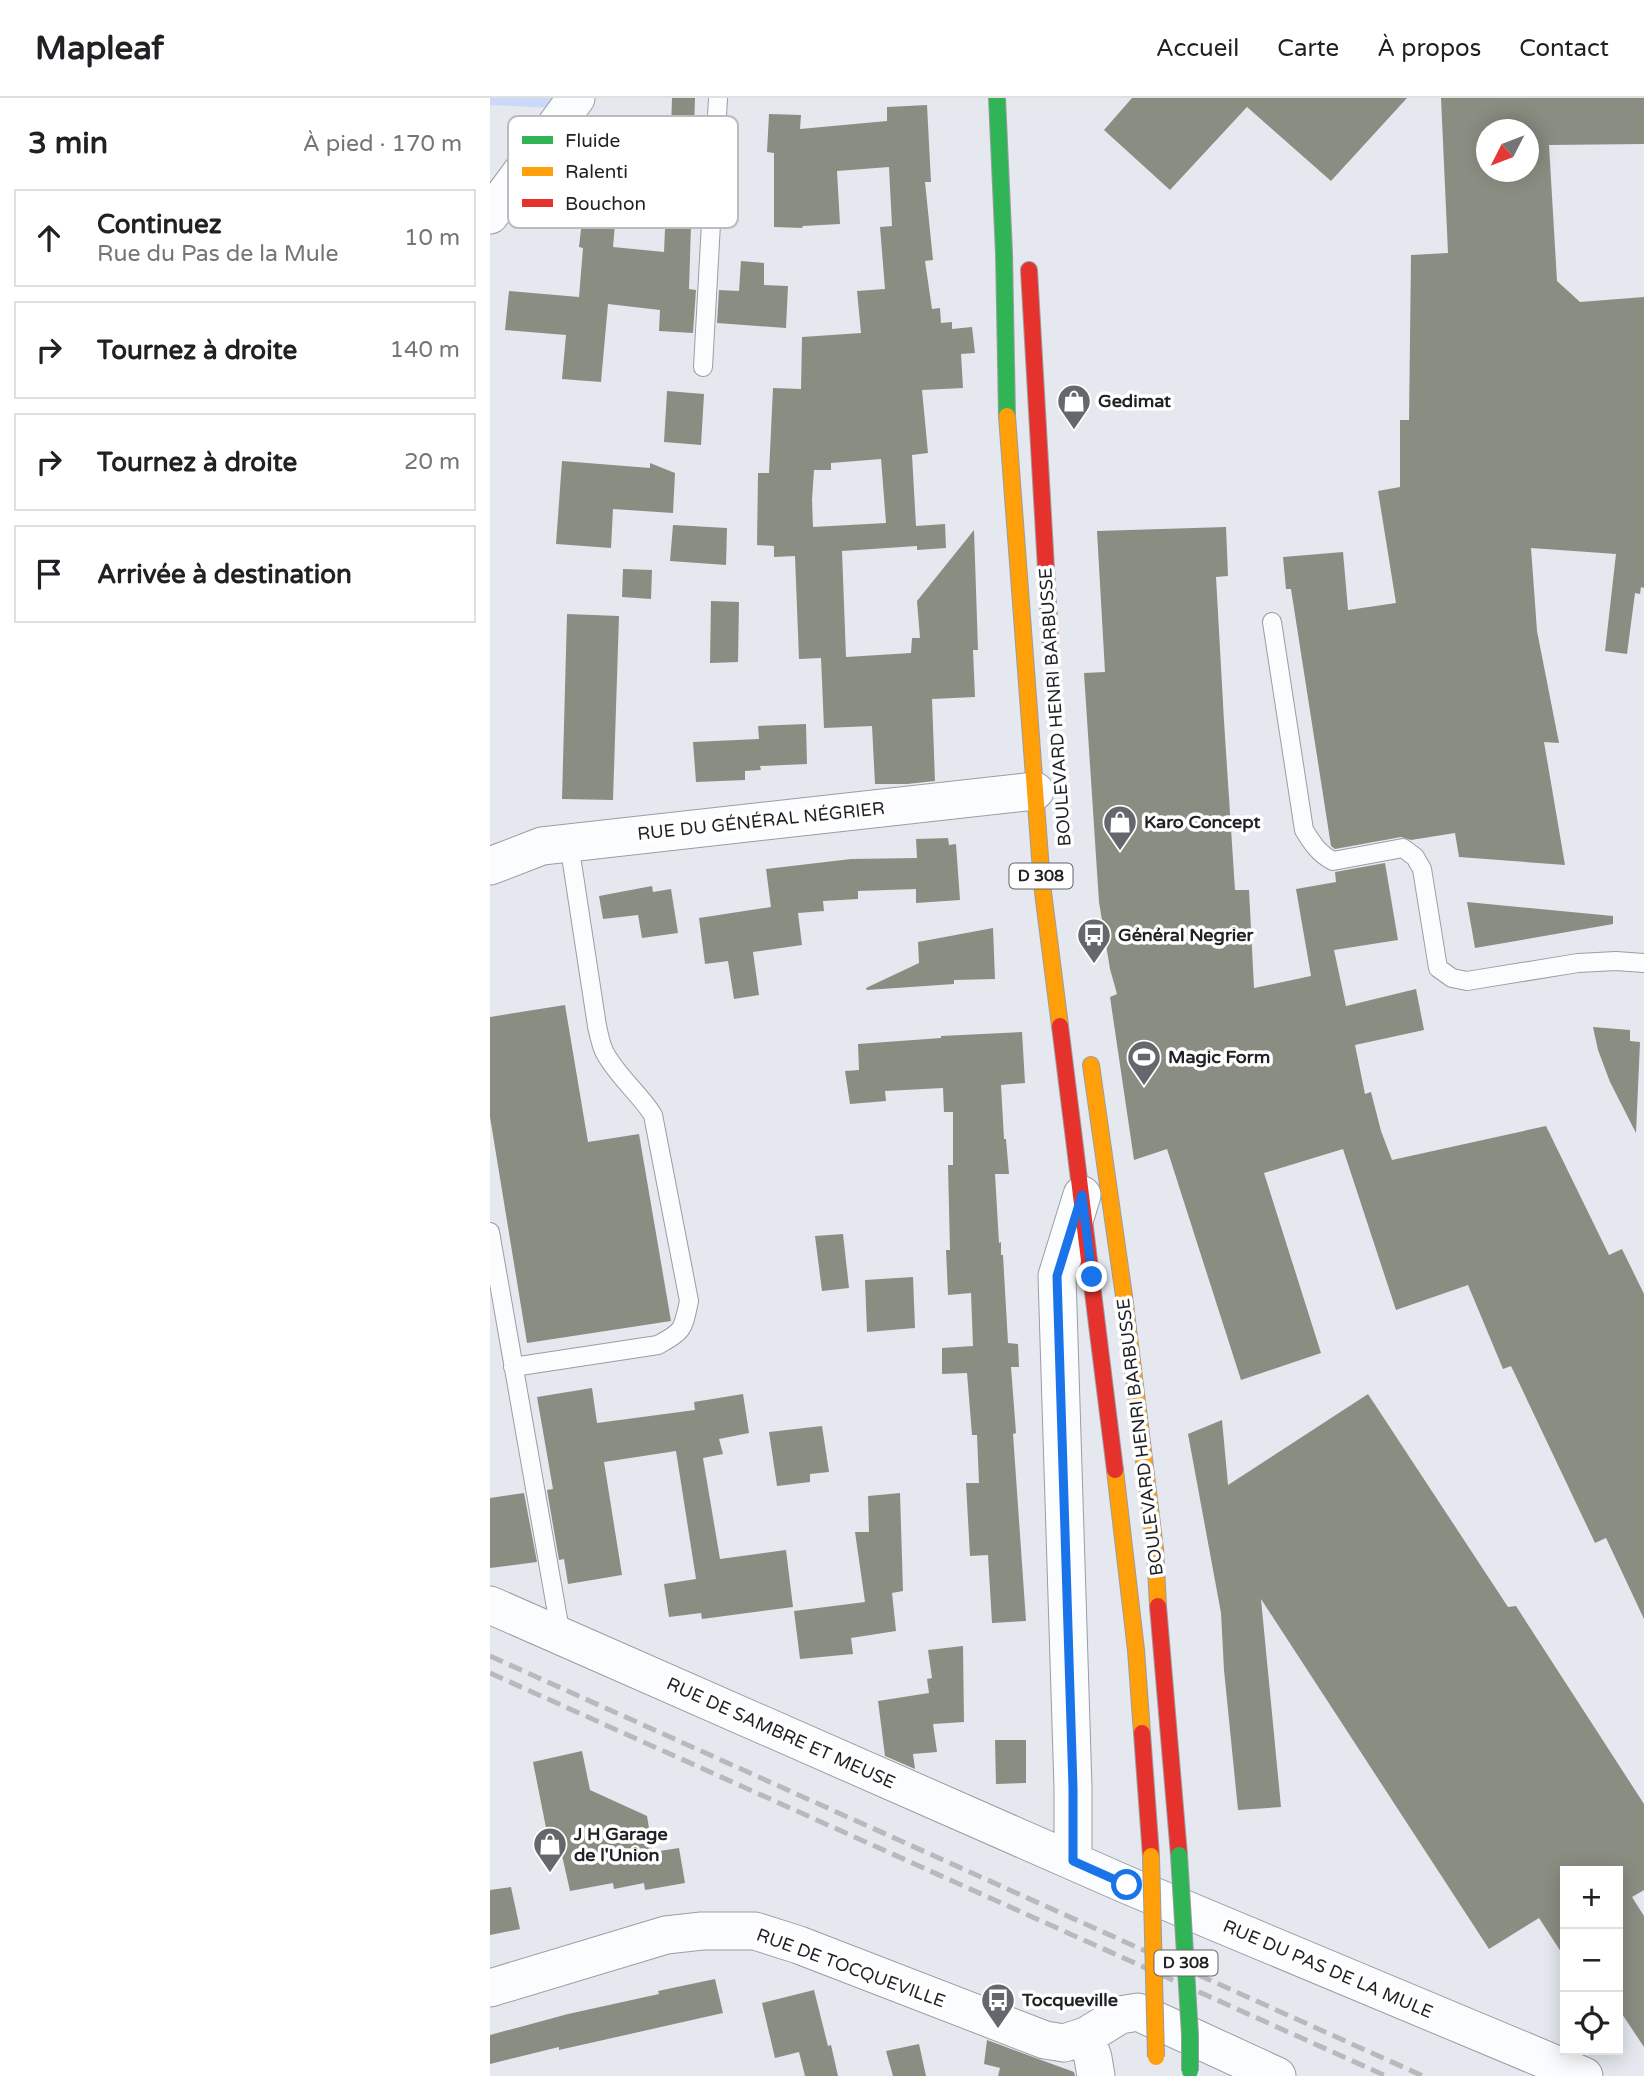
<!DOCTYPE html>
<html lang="fr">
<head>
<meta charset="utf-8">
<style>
	:root { --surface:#fff; --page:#f6f6f6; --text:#202124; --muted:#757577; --line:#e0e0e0 }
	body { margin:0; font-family:"Varela Round",sans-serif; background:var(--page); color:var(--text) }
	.controls { position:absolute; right:21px; bottom:21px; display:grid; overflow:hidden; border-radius:0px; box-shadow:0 4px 18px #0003 }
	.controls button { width:63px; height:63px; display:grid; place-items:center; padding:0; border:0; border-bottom:2px solid var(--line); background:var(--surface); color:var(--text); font:35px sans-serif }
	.compass { position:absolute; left:986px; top:21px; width:63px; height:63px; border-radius:50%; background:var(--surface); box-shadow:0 4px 18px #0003; rotate:228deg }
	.stop { position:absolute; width:21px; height:21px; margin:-16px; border:5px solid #1a73e8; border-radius:50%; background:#fff }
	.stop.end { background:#1a73e8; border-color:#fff; box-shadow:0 2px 7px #0008 }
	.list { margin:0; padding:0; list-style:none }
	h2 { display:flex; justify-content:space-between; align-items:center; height:91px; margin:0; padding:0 28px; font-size:30px }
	h2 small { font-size:23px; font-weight:400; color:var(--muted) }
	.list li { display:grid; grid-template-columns:46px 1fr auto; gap:21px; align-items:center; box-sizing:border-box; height:98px; margin:0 14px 14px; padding:0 14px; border:2px solid var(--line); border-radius:0px }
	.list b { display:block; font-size:26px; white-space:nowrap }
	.list p { margin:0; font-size:23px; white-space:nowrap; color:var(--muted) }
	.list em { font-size:23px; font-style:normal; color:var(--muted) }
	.icon { flex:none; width:38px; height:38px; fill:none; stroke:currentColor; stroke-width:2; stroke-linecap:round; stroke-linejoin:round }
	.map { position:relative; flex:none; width:1154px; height:1978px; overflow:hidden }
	header { display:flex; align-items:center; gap:42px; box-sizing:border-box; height:98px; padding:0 35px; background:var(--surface); border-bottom:2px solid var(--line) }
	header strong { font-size:33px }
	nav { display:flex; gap:38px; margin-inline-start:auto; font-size:24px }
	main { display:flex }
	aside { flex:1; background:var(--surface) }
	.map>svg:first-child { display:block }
	.green { fill:#cbd9f8 }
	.building { fill:#8a8e82; fill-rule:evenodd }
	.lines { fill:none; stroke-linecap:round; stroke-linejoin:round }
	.lane-casing { stroke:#9a9da1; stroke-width:20 }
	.street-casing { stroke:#9a9da1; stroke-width:39 }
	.fast-casing { stroke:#9a9da1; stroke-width:18 }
	.slow-casing { stroke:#9a9da1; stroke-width:18 }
	.jam-casing { stroke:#9a9da1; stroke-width:18 }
	.lane { stroke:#fbfcfd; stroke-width:18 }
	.street { stroke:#fbfcfd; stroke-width:37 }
	.fast { stroke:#30b455; stroke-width:16 }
	.slow { stroke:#ff9f0a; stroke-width:16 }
	.jam { stroke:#e5322d; stroke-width:16 }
	.rail { stroke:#b9b9bb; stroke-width:5; stroke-dasharray:14 7; stroke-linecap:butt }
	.fast-bridge-casing { stroke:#9a9da1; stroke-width:18; stroke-linecap:butt }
	.slow-bridge-casing { stroke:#9a9da1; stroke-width:18; stroke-linecap:butt }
	.fast-bridge { stroke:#30b455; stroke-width:16 }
	.slow-bridge { stroke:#ff9f0a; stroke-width:16 }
	.route { stroke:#1a73e8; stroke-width:9 }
	.labels { text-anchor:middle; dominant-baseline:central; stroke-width:7; stroke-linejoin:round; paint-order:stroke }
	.shield { fill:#fff; stroke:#626466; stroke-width:2 }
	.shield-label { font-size:16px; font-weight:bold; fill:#1f2125 }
	.poi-label { font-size:18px; font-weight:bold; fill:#1f2125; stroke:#fff; text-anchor:start }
	.street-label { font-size:18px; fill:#1f2125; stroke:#fff }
	.key { fill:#fff; stroke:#bcbcbe; stroke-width:2 }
	.key-label { font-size:19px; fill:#1f2125 }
</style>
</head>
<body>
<header>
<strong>Mapleaf</strong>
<nav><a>Accueil</a><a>Carte</a><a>À propos</a><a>Contact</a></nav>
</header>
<main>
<aside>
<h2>3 min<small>À pied · 170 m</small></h2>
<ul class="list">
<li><svg class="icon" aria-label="ahead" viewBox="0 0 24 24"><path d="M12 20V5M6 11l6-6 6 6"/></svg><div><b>Continuez</b><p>Rue du Pas de la Mule</p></div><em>10 m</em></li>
<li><svg class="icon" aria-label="right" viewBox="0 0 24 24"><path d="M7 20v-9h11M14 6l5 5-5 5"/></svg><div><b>Tournez à droite</b></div><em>140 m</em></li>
<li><svg class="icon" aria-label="right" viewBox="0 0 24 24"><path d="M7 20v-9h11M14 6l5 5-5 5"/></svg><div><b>Tournez à droite</b></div><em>20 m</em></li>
<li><svg class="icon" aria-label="arrive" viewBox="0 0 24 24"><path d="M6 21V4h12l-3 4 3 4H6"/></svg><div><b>Arrivée à destination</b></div></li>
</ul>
</aside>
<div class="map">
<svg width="1154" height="1978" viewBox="0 0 1154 1978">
	<rect width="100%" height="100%" fill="#e5e8ef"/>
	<!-- green -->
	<path class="green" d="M0,0h71l-7,10 -64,-3z"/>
	<!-- building -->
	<path class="building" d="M182,0h23l-6,191 7,1 -3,43 -34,-2 1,-21 -52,-6 -7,78 -39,-3 4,-44 -61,-5 4,-39 70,6 4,-49 -4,-1 8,-71 32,2 -6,69 51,5 4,-92 -33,-3 1,-27 33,3v-3h2z
		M642,0h275l-76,83 -84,-74 -77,83 -66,-60z
		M951,0h203v46l-95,1 8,136 23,21 64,-5v291l-3,-1 -1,7 -5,-1 -8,61 -22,-3 11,-97 -85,-6 6,83 22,112 -15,-1 21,123 -106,-8 -4,-24 -44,7 -10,-3 -66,12 -4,-3 -40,-257h-5l-3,-32 60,-5 5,58 48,-7 -18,-112 22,-4v-67h9l2,-165 37,-2zM997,32h42v42h-42z
		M437,7l4,77h-6l8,78 -8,1 7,48 8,-1 1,15 11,-1v7l20,-2 3,26 -14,1 2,34 -41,2 6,63 -16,2 5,89 -1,-18 29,-2 1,24 -29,2v-4l-75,5 4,106 65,-4 1,-15h8l-3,-37 57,-71 4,120h-5l2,47 -43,2 3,82 -28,3h-32l-3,-58 -48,2 -3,-70 -22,1 -4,-103 -21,1v-11l-17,-1 1,-72h11l4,-85 28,1 1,-52 59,-4 -4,-42 28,-2 -5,-62 12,-1 -3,-59 -52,4 3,53 -37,2 -1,2 -28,-1v-74l-7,-1 2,-38 32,1 -1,14 87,-8v-14zM391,361l5,64 -73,4 -1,-27 2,-30h17v-7z
		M251,163l23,2v22l24,1 -2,42 -69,-5 2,-33 20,1z
		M177,293l37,3 -3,51 -37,-3z
		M72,363l88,7v-5l25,10 -2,40 -60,-4 -2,39 -55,-4z
		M183,427l54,3 -1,37 -56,-4z
		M736,429l2,49 -12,1 8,144 11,169h14l5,98 57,-12 -15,-87 40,-7 -1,-10 50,-9 13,77 -64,10 12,56 70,-17 8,41 -69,15 10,49 6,-2 10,39 11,29 154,-34 63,129 13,-6 22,45v325l-38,-81 -11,5 -84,-177 -8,3 -35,-84 -72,25 -53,-161 -79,24 57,180 -80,27 -74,-231 -33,11 -24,-163 7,-3 -7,-25 -11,-67 -15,-229 21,-1 -8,-141z
		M133,471l29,1 -1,29 -29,-2z
		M221,503l28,1 -1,60 -28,1z
		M77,516l52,2 -6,184 -51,-1z
		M316,626l1,40 -47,2 1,4 -16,1v9l-49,2 -3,-40 66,-3 -1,-13z
		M458,740l1,7 7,-1 4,56 -44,3v-14l-58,2v8l-35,2 1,10 -26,2 4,32 -49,7 6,43 -25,4 -6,-38 -23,3 -6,-46 72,-11 -5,-38 85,-10 66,-1 -1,-19z
		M162,788l1,6 18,-3 7,44 -36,5 -4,-23 -35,4 -4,-23z
		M977,804l146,14v8l-138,24z
		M503,830l2,51 -41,1v4l-87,6 -1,-2 53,-25 -1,-21z
		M75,907l23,137 51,-8 32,187 -144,22 -37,-226v-100z
		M1103,929l37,3v11l10,1 -4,91 -26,-51 -12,-32z
		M532,934l3,51 -24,2 3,54h2l3,35h-14l4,69 2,-1v13h2l5,88 10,1 1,23h-8l5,66 -3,1 13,187 -34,2 -4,-68 -18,1 -4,-73h13l-2,-48h-5l-5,-62 -25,1v-26l31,-2 -2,-53 -23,2 -2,-45h4l-2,-85h5v-53h-9l-1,-24 -58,3 1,10 -36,3 -5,-33 14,-1 -1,-26 83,-6v-2z
		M353,1136l6,54 -27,3 -7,-55z
		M423,1179l2,51 -48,4 -2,-52z
		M102,1290l5,35 98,-13 -1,-8 49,-8 6,39 -30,6 4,15 -20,4 17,101 66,-9 7,57 -91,12 -1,-6 -32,4 -5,-33 32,-5 -20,-128 -72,11 18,113 -54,9 -4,-25 -5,1 -12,-70 6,-1 -16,-92z
		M878,1296l140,213 8,-1 128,198v86l-12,7 12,19v131l-26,-39v-137h-53v87l-26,-40 -50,31 -228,-350 20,208 -43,3 -14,-140 -3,-57 -33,-179 34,-14 6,65z
		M332,1328l7,46 -19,2v8l-33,4 -8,-54z
		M34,1395l13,69 -47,6v-70z
		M410,1395l3,98 -11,2 4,38 -45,7 2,16 -53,5 -6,-48 71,-9 -10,-70h14l-1,-36z
		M473,1548l1,76 -31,2 4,28 -24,2 2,15 -30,-13 -7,-55 51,-8 -2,-14 5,-1 -4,-28z
		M505,1642h31v43l-30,1z
		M92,1653l8,39 57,26 6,36 26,-4 6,35 -40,7 -1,-7 -30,6 -1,-6 -43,8 -9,-40 -10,2 -18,-91z
		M21,1789l9,42 -30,6v-45z
		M225,1881l8,34 -164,37v-3l-69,17v-29l78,-21 91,-20 -1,-3z
		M324,1892l14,56 3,-1 7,31h-33l-6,-24 -24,6 -13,-55z
		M497,1942l87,32 1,4h-77l2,-8 -16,-4z
		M429,1946l7,32h-33l-7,-25z"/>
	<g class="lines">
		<!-- lane casing -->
		<g class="lane-casing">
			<path id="lane" d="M213,269l15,-269
				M782,524l32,208c8,13 15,24 29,31l70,-13 12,9 7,12 16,99 14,10 15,3 111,-18 38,-2 28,2
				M0,1134l71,404
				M23,1269l145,-22c26,-14 25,-16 31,-44l-36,-186c-14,-22 -35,-38 -48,-62 -4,-7 -6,-18 -8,-27l-28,-183"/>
		</g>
		<!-- street casing -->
		<g class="street-casing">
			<path id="street" d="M0,117l86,-117
				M0,768l52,-20 493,-55
				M0,1507l637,280 457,191
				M583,1763v-73l-16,-512 25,-81
				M0,1890l176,-53 36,-4h53l44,14 246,95 19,3 22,-7 34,-21 18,-3 139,64
				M596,1938l7,22 3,18"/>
		</g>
		<!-- fast casing -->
		<g class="fast-casing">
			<path id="fast" d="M507,0l7,155 3,163"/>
		</g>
		<!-- slow casing -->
		<g class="slow-casing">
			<path id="slow" d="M517,318l35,468 18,142
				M601,967l33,231 31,253 3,57
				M625,1372l21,180 6,83"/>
		</g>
		<!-- jam casing -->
		<g class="jam-casing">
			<path id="jam" d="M539,172l21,369
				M570,928l55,444
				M668,1508l21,249
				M652,1635l9,123"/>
		</g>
		<!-- lane -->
		<use href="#lane" class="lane"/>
		<!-- street -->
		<use href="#street" class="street"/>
		<!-- fast -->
		<use href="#fast" class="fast"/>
		<!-- slow -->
		<use href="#slow" class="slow"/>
		<!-- jam -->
		<use href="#jam" class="jam"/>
		<!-- rail -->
		<path class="rail" d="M0,1558l933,420
			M0,1575l896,403"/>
		<!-- fast-bridge casing -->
		<g class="fast-bridge-casing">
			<path id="fast-bridge" d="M689,1757l11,180v36"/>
		</g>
		<!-- slow-bridge casing -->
		<g class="slow-bridge-casing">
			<path id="slow-bridge" d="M661,1758l5,201"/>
		</g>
		<!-- fast-bridge -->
		<use href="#fast-bridge" class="fast-bridge"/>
		<!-- slow-bridge -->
		<use href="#slow-bridge" class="slow-bridge"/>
	</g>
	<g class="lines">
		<!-- route -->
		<path class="route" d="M602,1179l-10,-82 -25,81 16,512v73l54,24"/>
	</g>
	<!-- icons -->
	<defs>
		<g id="shop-pin" transform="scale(1.75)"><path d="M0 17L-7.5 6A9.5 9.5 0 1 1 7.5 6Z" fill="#64676c" stroke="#fff"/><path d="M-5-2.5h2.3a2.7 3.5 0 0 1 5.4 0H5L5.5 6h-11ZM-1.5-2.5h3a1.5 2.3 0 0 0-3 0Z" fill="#fff"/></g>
		<g id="bus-pin" transform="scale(1.75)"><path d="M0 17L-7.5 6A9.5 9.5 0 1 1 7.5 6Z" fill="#64676c" stroke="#fff"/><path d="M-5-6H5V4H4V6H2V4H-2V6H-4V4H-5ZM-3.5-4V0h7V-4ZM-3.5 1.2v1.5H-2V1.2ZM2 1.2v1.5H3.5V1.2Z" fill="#fff"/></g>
		<g id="stadium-pin" transform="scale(1.75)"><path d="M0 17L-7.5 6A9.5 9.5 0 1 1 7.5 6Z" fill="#64676c" stroke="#fff"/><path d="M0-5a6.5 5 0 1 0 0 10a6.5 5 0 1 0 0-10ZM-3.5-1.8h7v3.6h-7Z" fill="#fff"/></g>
	</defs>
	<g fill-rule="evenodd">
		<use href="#shop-pin" x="584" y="303"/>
		<use href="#shop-pin" x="630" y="724"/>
		<use href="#bus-pin" x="604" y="837"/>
		<use href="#stadium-pin" x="654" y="959"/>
		<use href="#shop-pin" x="60" y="1746"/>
		<use href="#bus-pin" x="508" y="1902"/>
	</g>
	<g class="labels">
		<!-- shield labels -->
		<g class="shield">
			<rect x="519.5" y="765.5" width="63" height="25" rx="5"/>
			<rect x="664.5" y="1852.5" width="63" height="25" rx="5"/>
		</g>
		<g class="shield-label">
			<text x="551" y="778">D 308</text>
			<text x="696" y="1865">D 308</text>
		</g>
		<!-- poi labels -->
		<g class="poi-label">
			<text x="608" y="303">Gedimat</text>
			<text x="654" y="724">Karo Concept</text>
			<text x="628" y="837">Général Negrier</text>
			<text x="678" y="959">Magic Form</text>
			<text x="84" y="1736">J H Garage<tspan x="84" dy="21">de l'Union</tspan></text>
			<text x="532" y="1902">Tocqueville</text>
		</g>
		<!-- street labels -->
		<g class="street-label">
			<text transform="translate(565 609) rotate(-94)">BOULEVARD HENRI BARBUSSE</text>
			<text transform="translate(271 723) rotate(-6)">RUE DU GÉNÉRAL NÉGRIER</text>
			<text transform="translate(650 1339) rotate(-97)">BOULEVARD HENRI BARBUSSE</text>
			<text transform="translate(291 1635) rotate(24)">RUE DE SAMBRE ET MEUSE</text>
			<text transform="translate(361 1870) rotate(20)">RUE DE TOCQUEVILLE</text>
			<text transform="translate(838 1871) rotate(23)">RUE DU PAS DE LA MULE</text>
		</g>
	</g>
	<!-- legend -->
	<rect x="18" y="18" width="230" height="112" rx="10" class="key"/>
	<rect x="32" y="38" width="31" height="8" fill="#30b455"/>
	<rect x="32" y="69" width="31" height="9" fill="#ff9f0a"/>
	<rect x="32" y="101" width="31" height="8" fill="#e5322d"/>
	<g class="key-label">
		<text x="75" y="49">Fluide</text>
		<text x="75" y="80">Ralenti</text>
		<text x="75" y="112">Bouchon</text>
	</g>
</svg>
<div class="controls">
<button>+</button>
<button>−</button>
<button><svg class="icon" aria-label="locate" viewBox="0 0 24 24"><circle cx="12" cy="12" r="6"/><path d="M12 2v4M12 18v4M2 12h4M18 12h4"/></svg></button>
</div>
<svg class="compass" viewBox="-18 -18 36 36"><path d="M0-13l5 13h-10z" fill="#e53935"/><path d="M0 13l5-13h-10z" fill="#757577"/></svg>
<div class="stop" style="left:637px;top:1787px"></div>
<div class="stop end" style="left:602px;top:1179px"></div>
</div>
</main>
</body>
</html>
